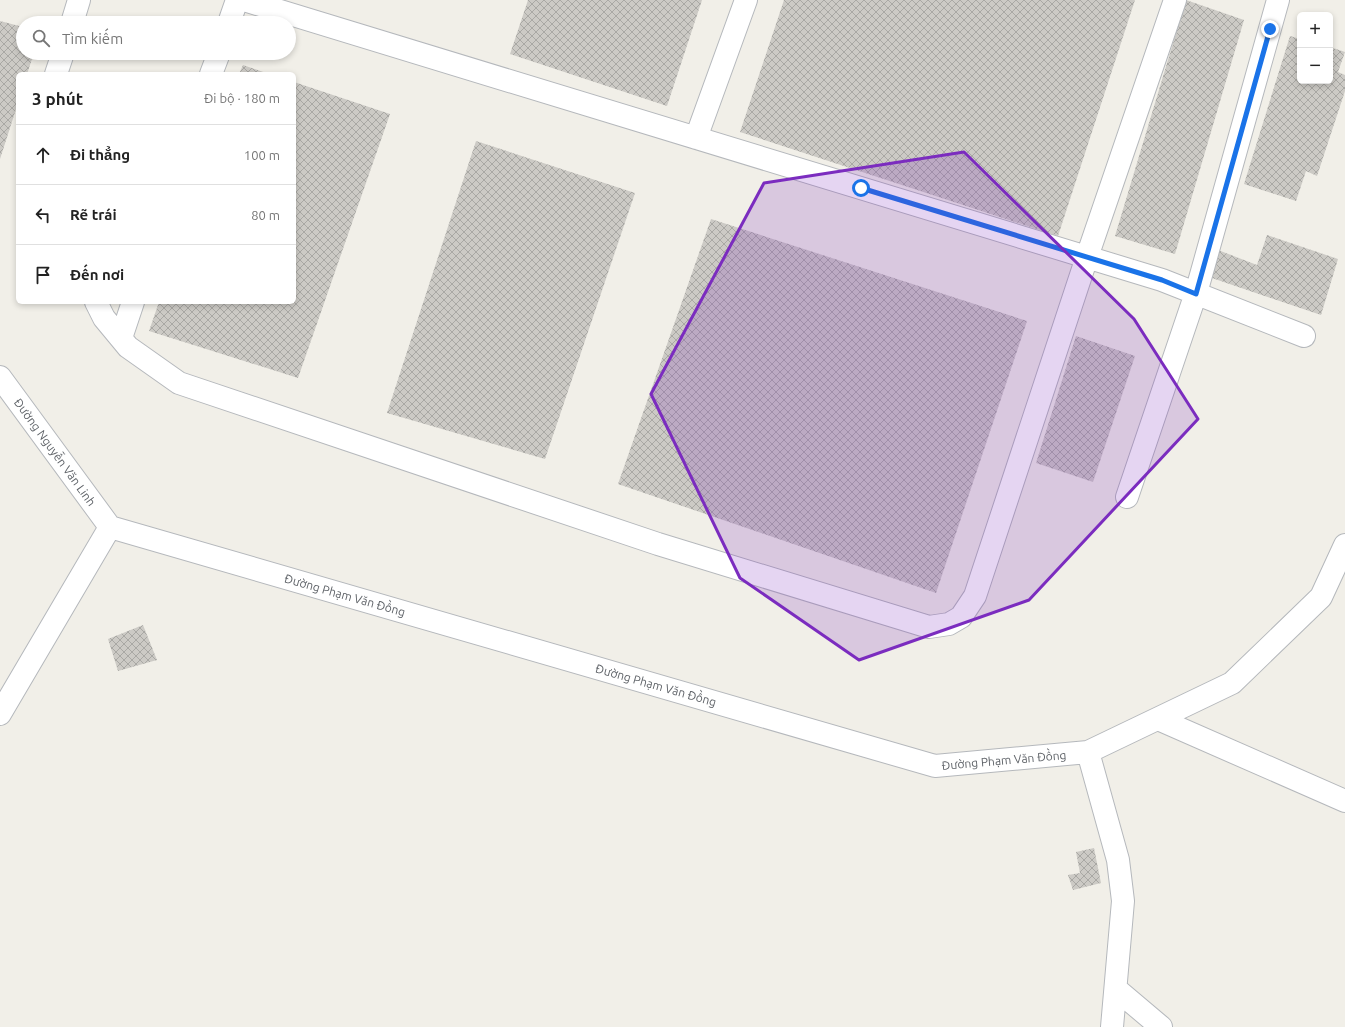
<!DOCTYPE html>
<html lang="vi">
<head>
<meta charset="utf-8">
<style>
	:root { --surface:#fff; --page:#f2f2f2; --text:#222; --muted:#767676; --line:#e0e0e0 }
	body { margin:0; font-family:Ubuntu,sans-serif; background:var(--page); color:var(--text) }
	.controls { position:absolute; right:12px; top:12px; display:grid; overflow:hidden; border-radius:6px; box-shadow:0 2px 6px #0003 }
	.controls button { width:36px; height:36px; display:grid; place-items:center; padding:0; border:0; border-bottom:1px solid var(--line); background:var(--surface); color:var(--text); font:20px sans-serif }
	.stop { position:absolute; width:12px; height:12px; margin:-9px; border:3px solid #1a73e8; border-radius:50%; background:#fff }
	.stop.end { background:#1a73e8; border-color:#fff; box-shadow:0 1px 4px #0008 }
	.list { margin:0; padding:0; list-style:none }
	h2 { display:flex; justify-content:space-between; align-items:center; height:52px; margin:0; padding:0 16px; font-size:17px }
	h2 small { font-size:13px; font-weight:400; color:var(--muted) }
	.list li { display:grid; grid-template-columns:26px 1fr auto; gap:12px; align-items:center; box-sizing:border-box; height:60px; padding:0 16px; border-top:1px solid var(--line) }
	.list b { display:block; font-size:15px; white-space:nowrap }
	.list em { font-size:13px; font-style:normal; color:var(--muted) }
	.icon { flex:none; width:22px; height:22px; fill:none; stroke:currentColor; stroke-width:2; stroke-linecap:round; stroke-linejoin:round }
	.map { position:relative; flex:none; width:1345px; height:1027px; overflow:hidden }
	.search { position:absolute; background:var(--surface); box-shadow:0 2px 6px #0003; left:16px; top:16px; width:280px; height:44px; display:flex; align-items:center; gap:10px; box-sizing:border-box; padding:0 14px; border-radius:22px; color:var(--muted); font-size:15px }
	.panel { position:absolute; background:var(--surface); box-shadow:0 2px 6px #0003; left:16px; top:72px; width:280px; height:232px; border-radius:6px }
	.map>svg:first-child { display:block }
	.building { fill:url(#building-cross-hatch) }
	.lines { fill:none; stroke-linecap:round; stroke-linejoin:round }
	.minor-casing { stroke:#b5b8bc; stroke-width:24 }
	.minor { stroke:#fff; stroke-width:22 }
	.route { stroke:#1a73e8; stroke-width:5 }
	.marked { fill:#7b2cbf; fill-opacity:0.2; stroke:#7b2cbf; stroke-width:3; stroke-linejoin:round }
	.labels { text-anchor:middle; dominant-baseline:central; stroke-width:3; stroke-linejoin:round; paint-order:stroke }
	.street-label { font-size:12px; fill:#5f6368; stroke:#fff }
</style>
</head>
<body>
<div class="map">
<svg width="1345" height="1027" viewBox="0 0 1345 1027">
	<defs>
		<pattern id="building-cross-hatch" width="8" height="8" patternUnits="userSpaceOnUse"><rect width="8" height="8" fill="#cccac5"/><path d="M0 0l8 8M0 8l8-8" fill="none" stroke="#a9a8a4"/></pattern>
	</defs>
	<rect width="100%" height="100%" fill="#f1efe8"/>
	<!-- building -->
	<path class="building" d="M528,0h174l-35,106 -157,-52z
		M784,0h351l-77,236 -318,-104z
		M1186,0l58,20 -69,234 -60,-18z
		M0,21l23,6v26h11l-7,21h-9v29l-18,56z
		M1290,36l10,3v42h30v-34l15,5 -7,20 7,3v16l-28,85 -11,-5 -10,30 -52,-17z
		M243,65l26,9h-30z
		M294,82l96,32 -92,264 -149,-47 10,-29h135z
		M476,141l159,52 -90,266 -158,-46z
		M711,219l316,102 -91,272 -318,-109z
		M1267,235l71,24 -17,56 -112,-38 9,-27 39,15z
		M1076,336l59,20 -42,126 -57,-19z
		M143,625l14,35 -39,11 -10,-32z
		M1094,848l7,35 -28,7 -5,-15 12,-2 -4,-21z"/>
	<g class="lines">
		<!-- minor casing -->
		<g class="minor-casing">
			<path id="minor" d="M244,0l918,280 142,56
				M72,23l7,-23
				M229,23l8,-23
				M56,74l7,-21
				M211,74l8,-21
				M696,138l50,-138
				M96,302l8,16 24,29 51,36 479,161 271,83 20,-3 12,-7 14,-21 112,-339 88,-257
				M121,338l12,-36
				M0,377l110,150
				M1127,497l69,-204 82,-293
				M110,527l825,239 153,-14 144,-69 89,-86 24,-52
				M0,714l110,-187
				M1158,719l187,82
				M1088,752l30,108 5,41 -11,126
				M1116,989l45,38"/>
		</g>
		<!-- minor -->
		<use href="#minor" class="minor"/>
	</g>
	<g class="lines">
		<!-- route -->
		<path class="route" d="M861,188l301,92 34,14 74,-265"/>
	</g>
	<!-- marked area -->
	<path class="marked" d="M964,152l170,167 64,100 -169,181 -170,60 -119,-82 -89,-184 113,-211z"/>
	<g class="labels">
		<!-- street labels -->
		<g class="street-label">
			<text transform="translate(55 452) rotate(54)">Đường Nguyễn Văn Linh</text>
			<text transform="translate(345 595) rotate(16)">Đường Phạm Văn Đồng</text>
			<text transform="translate(656 685) rotate(16)">Đường Phạm Văn Đồng</text>
			<text transform="translate(1004 760) rotate(-5)">Đường Phạm Văn Đồng</text>
		</g>
	</g>
</svg>
<div class="controls">
<button>+</button>
<button>−</button>
</div>
<div class="stop" style="left:861px;top:188px"></div>
<div class="stop end" style="left:1270px;top:29px"></div>
<div class="search"><svg class="icon" aria-label="search" viewBox="0 0 24 24"><circle cx="10" cy="10" r="6"/><path d="M15 15l6 6"/></svg>Tìm kiếm</div>
<section class="panel">
<h2>3 phút<small>Đi bộ · 180 m</small></h2>
<ul class="list">
<li><svg class="icon" aria-label="ahead" viewBox="0 0 24 24"><path d="M12 20V5M6 11l6-6 6 6"/></svg><div><b>Đi thẳng</b></div><em>100 m</em></li>
<li><svg class="icon" aria-label="left" viewBox="0 0 24 24"><path d="M17 20v-9H6M10 6l-5 5 5 5"/></svg><div><b>Rẽ trái</b></div><em>80 m</em></li>
<li><svg class="icon" aria-label="arrive" viewBox="0 0 24 24"><path d="M6 21V4h12l-3 4 3 4H6"/></svg><div><b>Đến nơi</b></div></li>
</ul>
</section>
</div>
</body>
</html>
